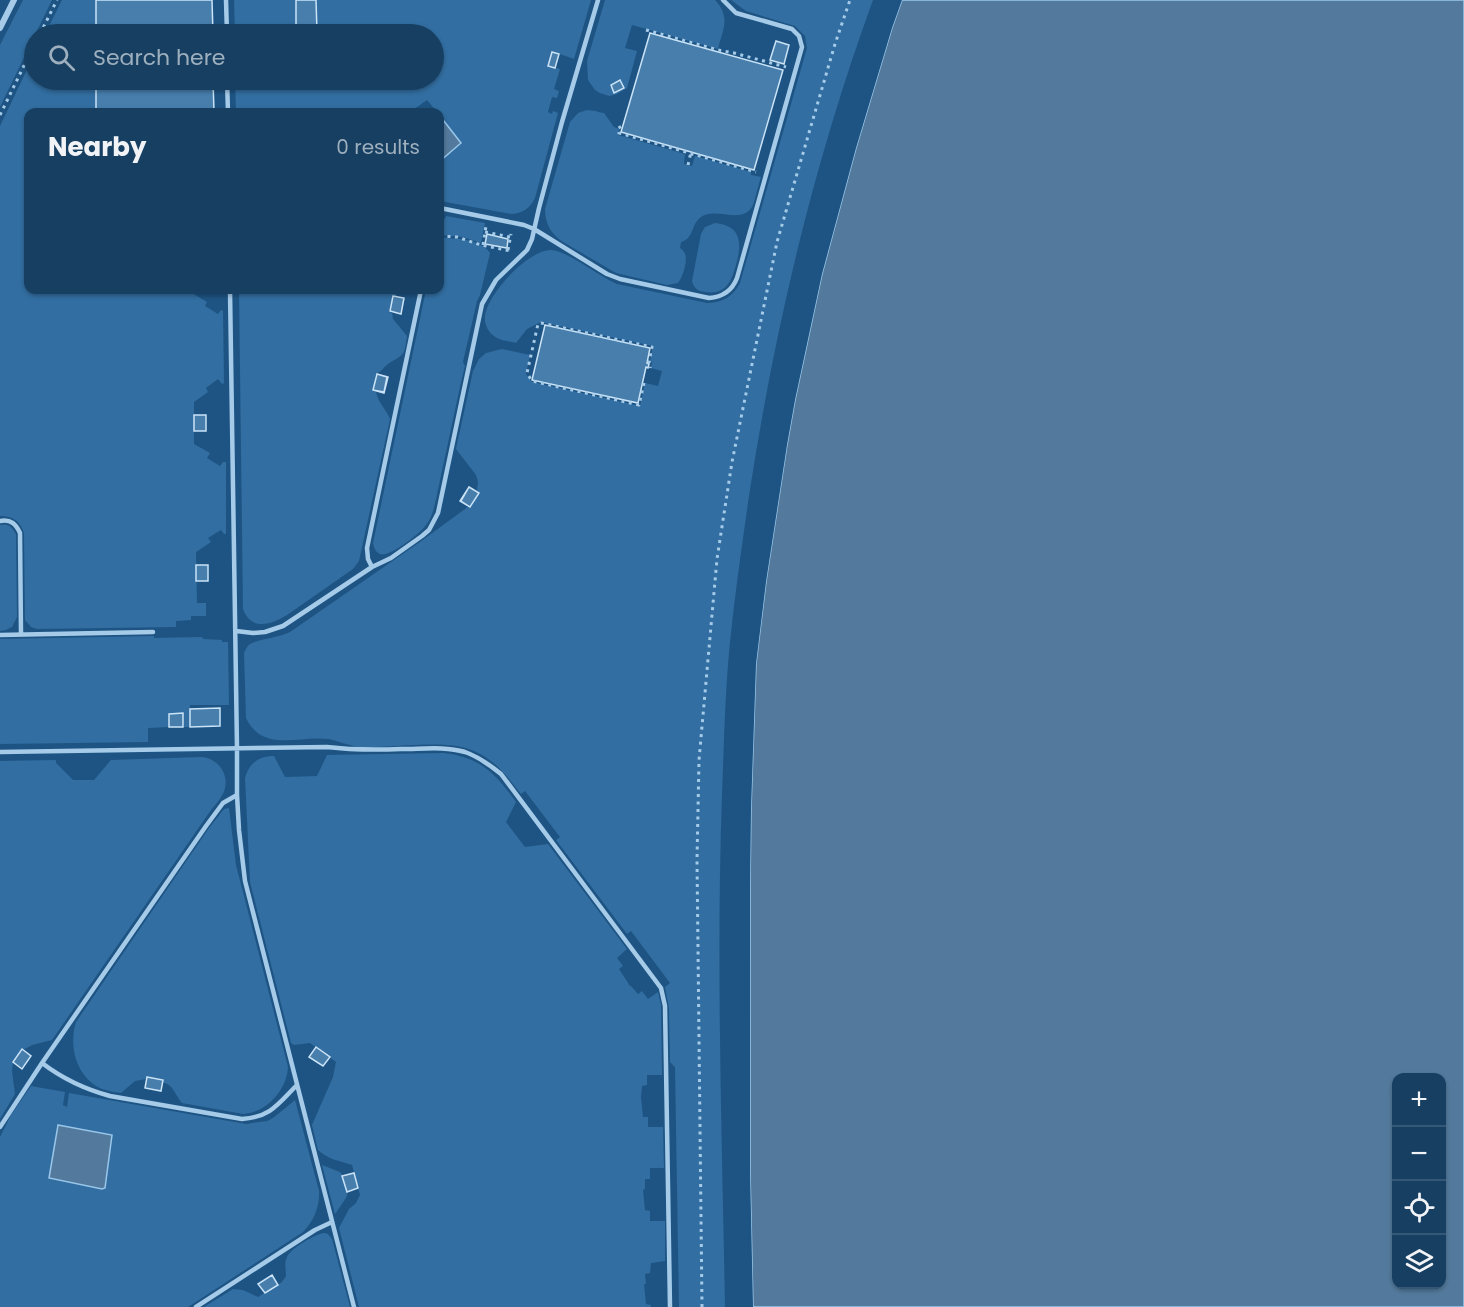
<!DOCTYPE html>
<html lang="en">
<head>
<meta charset="utf-8">
<style>
	:root { --surface:#163f62; --page:#1f4668; --text:#f1f3f6; --muted:#9eafbe; --line:#355877 }
	body { margin:0; font-family:Poppins,sans-serif; background:var(--page); color:var(--text) }
	.controls { position:absolute; right:18px; bottom:18px; display:grid; overflow:hidden; border-radius:12px; box-shadow:0 2px 4px #0004 }
	.controls button { width:54px; height:54px; display:grid; place-items:center; padding:0; border:0; border-bottom:2px solid var(--line); background:var(--surface); color:var(--text); font:30px sans-serif }
	.list { margin:0; padding:0; list-style:none }
	h2 { display:flex; justify-content:space-between; align-items:center; height:78px; margin:0; padding:0 24px; font-size:26px }
	h2 small { font-size:20px; font-weight:400; color:var(--muted) }
	.icon { flex:none; width:33px; height:33px; fill:none; stroke:currentColor; stroke-width:2; stroke-linecap:round; stroke-linejoin:round }
	.map { position:relative; flex:none; width:1464px; height:1307px; overflow:hidden }
	.search { position:absolute; background:var(--surface); box-shadow:0 2px 4px #0004; left:24px; top:24px; width:420px; height:66px; display:flex; align-items:center; gap:15px; box-sizing:border-box; padding:0 21px; border-radius:33px; color:var(--muted); font-size:22px }
	.panel { position:absolute; background:var(--surface); box-shadow:0 2px 4px #0004; left:24px; top:108px; width:420px; height:186px; border-radius:12px }
	.map>svg:first-child { display:block }
	.green { fill:#326ea1; fill-rule:evenodd }
	.water { fill:#537a9c; stroke:#99c7eb; stroke-width:1.5; fill-rule:evenodd }
	.pier { fill:#1e5483 }
	.building { fill:#477eac; stroke:#cae3f7; stroke-width:1.5 }
	.lines { fill:none; stroke-linecap:round; stroke-linejoin:round }
	.path { stroke:#a5cbe9; stroke-width:3; stroke-dasharray:3 4.5; stroke-linecap:butt }
	.service { stroke:#a5cbe9; stroke-width:4.5 }
	.minor { stroke:#a5cbe9; stroke-width:6 }
</style>
</head>
<body>
<div class="map">
<svg width="1464" height="1307" viewBox="0 0 1464 1307">
	<rect width="100%" height="100%" fill="#1e5483"/>
	<!-- green -->
	<path class="green" d="M23,0h29l-52,107v-62z
		M62,0h34v34h-51z
		M234,0h62v32h-2v2h-59z
		M316,0h275l-17,59 -17,-6 -8,13 11,3 -6,20 5,2 -2,7 -5,-1 -4,15 4,2 1,-3 5,2 -23,85c-5,10 -12,15 -23,16l-72,-13v-40l21,-18 -21,-27v-4h-3l-10,-12 -17,12h-174l-1,-32h199v-46h-118z
		M605,0h110c16,17 8,29 3,49l-86,-24 -7,23 12,3 -10,37 -10,6 -8,2 -9,-3 -5,-3 -7,-10 -1,-19z
		M731,0h142c-59,162 -98,326 -124,496 -7,49 -14,97 -19,146 -5,50 -6,102 -8,152 -6,171 0,342 3,513h-46l-4,-240 -5,-5 -1,-54 -4,-21 5,-4 -39,-52 -4,3 -71,-94 4,-3 -35,-46 -4,3c-14,-18 -26,-34 -47,-43 -30,-13 -81,-2 -114,-4 -11,-1 -21,-6 -31,-8 -31,-4 -66,14 -83,-21l-2,-65c2,-4 3,-7 6,-9 8,-5 28,-6 40,-12l130,-90 49,-36 2,1 8,-14 -2,-2 1,-9 -2,-7 -20,-26 17,-78 6,-12 7,-6 16,-4 28,6 -4,19 6,8 108,24 5,-23 13,3 4,-15 -11,-3 1,-6 -2,-1 3,-15 -112,-24 -14,7 -11,14c-7,-2 -16,-2 -22,-7 -6,-4 -10,-12 -9,-20 2,-22 43,-66 66,-66 17,1 47,26 66,34l90,19c15,0 27,-7 33,-20l67,-235 -2,-12 -10,-10 -49,-15z
		M34,55v25h62v32h-68v178h164v3l15,9 -2,4 13,8 3,-4 2,1 1,72 -2,1 -4,-5 -12,9 2,4 -14,10v42l16,9 -3,5 13,8 3,-4h3v72h-2l-3,-4 -13,8 3,4 -15,10 1,51h9v13h-15v4l-15,1v6l-139,2 -6,-2 -6,-7 -1,-87c-4,-12 -11,-17 -24,-17v-390z
		M587,110l9,1 2,1 6,1 10,14 5,2 -1,6 67,19 -1,10 8,2 3,-10 56,16v3l10,2c-3,9 -5,19 -8,28 -10,21 -37,1 -52,12 -11,8 -6,21 -20,25l-1,6c1,1 3,2 4,4 5,6 -1,25 -6,31l-11,2 -51,-12 -53,-31c-12,-8 -18,-18 -18,-33l25,-87 8,-9z
		M446,216l39,7 -4,20 -18,-6 -23,-2v-7z
		M715,223c27,3 27,20 21,42 -5,17 -10,30 -31,27 -8,-1 -11,-4 -13,-11l9,-47 4,-7z
		M440,238c15,0 41,1 50,15l-10,42 -3,6 -14,61 2,4 -4,16 -25,117c-2,9 -4,19 -10,26 -5,8 -37,33 -46,29 -5,-2 -6,-7 -7,-11l53,-253h14z
		M239,290h158l-1,6h-3l-4,16 3,1 1,6 14,17c-3,21 -2,17 -19,28 -4,3 -7,8 -12,10l-3,16 3,2c3,12 10,17 14,27l-31,142 -6,8 -66,46c-16,10 -36,16 -44,-6z
		M0,525c8,-2 12,2 16,9l1,83 -5,10 -6,3 -6,1z
		M154,636v2l48,-1 1,2 19,1v2h6l1,63h-39v22h-6l-1,-14h-14v14l-21,1v14l-148,2v-105z
		M443,753c37,4 52,20 73,49l-10,20 19,25 23,-3 79,105 -10,9 6,8 -4,3 11,17h1l7,8 4,-3 6,8 10,-7 3,13 1,70h-15v10l-5,1 -1,11 2,20h5v10h15l1,41h-14v11h-5v10l-2,1 2,20 5,1v10h15v40l-14,2 -1,10 -5,1 1,10h-2l2,20 5,1v2h-292l-20,-79 10,-19 7,-6 4,-8 -8,-30c-12,-4 -25,-6 -34,-15l-6,-25 21,-48 3,-15 -26,-19 -16,2 -3,-2 -41,-161 -5,-104c4,-15 14,-22 29,-22l11,21 32,-1 10,-21z
		M202,757c18,2 29,20 21,37 -3,6 -8,11 -12,16l-159,230 -20,5 -9,5 -1,-1 -9,13 -1,9 3,23 -15,25v-358l56,-1v3l17,17h21l17,-20z
		M229,808l7,57 52,202c-1,23 -22,46 -45,47l-61,-11c-7,-8 -8,-18 -20,-21v-2l-15,-3 -1,2 -11,2 -14,12c-6,-1 -13,-2 -19,-4 -25,-11 -34,-42 -26,-67l133,-194 15,-19z
		M31,1086l34,6 -2,13 4,2 2,-14 177,31 21,-3 6,-3 22,-18 24,91c1,15 -5,30 -16,41l-115,75h-188v-170l11,-22zM57,1126l22,3 24,60 -54,-11z
		M322,1165l18,7 4,5 4,14 -2,7 -11,16z
		M324,1233l4,1 4,5 18,68h-146l29,-18 10,1 15,7 24,-15 4,-6c0,-6 -2,-13 1,-19 3,-8 28,-23 37,-24z"/>
	<!-- water -->
	<path class="water" d="M902,0h562v1307h-711l-3,-137v-282l1,-79 5,-145 10,-82 21,-137 8,-45 27,-126 34,-126 36,-120zM1396,1078h46v206h-46z
		M440,116l21,27 -21,18z
		M58,1125l54,10 -7,53 -3,1 -53,-11z"/>
	<!-- pier -->
	<path class="pier" d="M899,0h3l-10,28 -36,120 -34,126 -27,126 -8,45 -21,137 -10,82 -5,145 -1,79v282l3,137h-3l-3,-137v-282l1,-79 5,-146 10,-81 21,-137 8,-46 27,-126 34,-126 36,-120z"/>
	<!-- building -->
	<path class="building" d="M96,0h116l1,34h-117z
		M296,0h20l1,32 -23,1 2,-1z
		M650,33l133,37 -29,100 -133,-38z
		M776,41l13,4 -5,19 -14,-4z
		M552,52l7,2 -4,14 -7,-2z
		M96,80h117l1,32h-118z
		M620,80l4,8 -10,5 -3,-8z
		M487,234l21,5 -1,9 -22,-4z
		M393,296l11,2 -3,16 -11,-3z
		M393,296l11,2 -3,16 -11,-3z
		M545,325l105,23 -3,15 2,1 -1,4 -2,-1 -8,36 -106,-23z
		M377,374l10,3 -3,15 -11,-2z
		M377,374l11,3 -4,16 -11,-3z
		M194,415h12v16h-12z
		M194,415h12v16h-12z
		M469,487l10,6 -9,14 -10,-6z
		M469,487l10,6 -9,14 -9,-6z
		M196,565h12v16h-12z
		M196,565h12v16h-12z
		M220,708v18l-30,1v-18z
		M183,713v14h-14v-13z
		M316,1047l14,10 -7,9 -14,-9z
		M22,1049l9,7 -9,13 -9,-7z
		M147,1077l16,3 -2,11 -16,-3z
		M354,1173l4,15 -11,4 -5,-16z
		M272,1275l6,10 -13,8 -7,-9z"/>
	<g class="lines">
		<!-- path -->
		<path class="path" d="M646,30l72,20 16,3 52,14
			M40,34l17,-34
			M0,115l34,-70
			M619,126l2,3 -2,4 137,39
			M688,165l3,-13
			M485,232l25,5
			M440,236l17,1 24,8 30,6
			M483,245l3,-19
			M508,250l3,-16
			M644,383l-5,22 -107,-24 -5,-8 11,-49 3,-1 111,24 -3,15 2,1 -1,5
			M702,1307l-5,-447 2,-100 18,-201 15,-97 45,-220 58,-198 15,-44"/>
		<!-- service -->
		<path class="service" d="M226,0l1,34
			M227,80l1,32
			M440,208l84,17 10,4 73,45 13,5 89,19c14,-1 23,-7 28,-20l65,-231 -3,-11 -7,-7 -56,-16 -13,-13
			M230,290l7,458v47l2,35 6,51 109,426
			M0,521c11,-2 16,3 20,12l1,101
			M372,567l-4,-8 -1,-11 54,-258
			M236,631l17,2 12,-1 18,-6 89,-59 19,-9 31,-22 7,-6 9,-17 44,-209 14,-24 31,-30 5,-11 7,-31 23,-86 36,-122
			M0,635l153,-3
			M0,752l327,-5c25,3 48,3 74,2 21,0 44,-3 64,3 14,5 25,13 36,22l160,214 4,18 5,301
			M42,1063c21,16 42,26 68,33l132,23c29,-2 36,-15 55,-34
			M0,1127l42,-64 164,-237 17,-23 14,-8
			M196,1307l119,-77 17,-8"/>
		<!-- minor -->
		<path class="minor" d="M0,28l14,-28"/>
	</g>
</svg>
<div class="controls">
<button>+</button>
<button>−</button>
<button><svg class="icon" aria-label="locate" viewBox="0 0 24 24"><circle cx="12" cy="12" r="6"/><path d="M12 2v4M12 18v4M2 12h4M18 12h4"/></svg></button>
<button><svg class="icon" aria-label="layers" viewBox="0 0 24 24"><path d="M12 4l9 5-9 5-9-5zM3 14l9 5 9-5"/></svg></button>
</div>
<div class="search"><svg class="icon" aria-label="search" viewBox="0 0 24 24"><circle cx="10" cy="10" r="6"/><path d="M15 15l6 6"/></svg>Search here</div>
<section class="panel">
<h2>Nearby<small>0 results</small></h2>
<ul class="list">
</ul>
</section>
</div>
</body>
</html>
